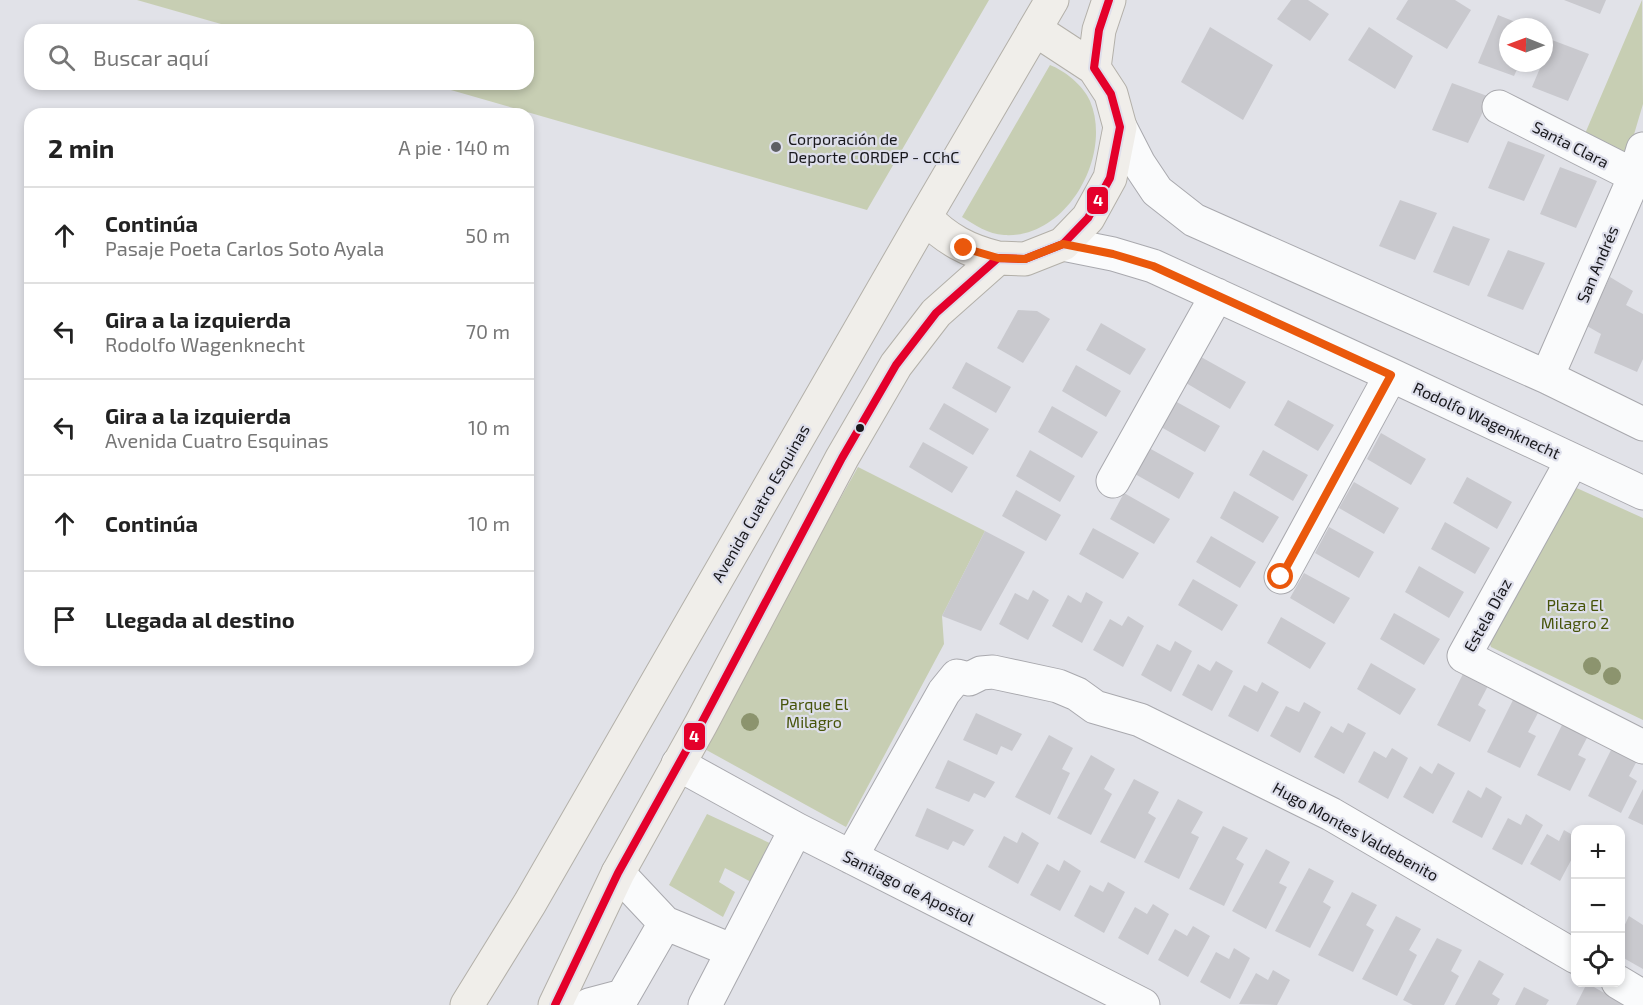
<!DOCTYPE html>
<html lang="es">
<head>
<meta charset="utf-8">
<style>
	:root { --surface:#fff; --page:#f2f2f2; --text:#222; --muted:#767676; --line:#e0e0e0 }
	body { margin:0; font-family:"Exo 2",sans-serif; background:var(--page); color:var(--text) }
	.controls { position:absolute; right:18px; bottom:18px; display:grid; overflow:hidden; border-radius:12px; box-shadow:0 3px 9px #0003 }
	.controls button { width:54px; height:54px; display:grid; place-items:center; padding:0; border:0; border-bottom:2px solid var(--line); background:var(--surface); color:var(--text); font:30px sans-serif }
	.compass { position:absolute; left:1499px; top:18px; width:54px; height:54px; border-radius:50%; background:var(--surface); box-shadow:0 3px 9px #0003; rotate:271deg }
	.stop { position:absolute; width:18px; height:18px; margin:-14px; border:4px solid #ea580c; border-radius:50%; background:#fff }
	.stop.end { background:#ea580c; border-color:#fff; box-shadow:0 2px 6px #0008 }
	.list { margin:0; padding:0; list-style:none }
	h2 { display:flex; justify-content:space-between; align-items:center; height:78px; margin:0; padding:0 24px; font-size:26px }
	h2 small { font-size:20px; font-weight:400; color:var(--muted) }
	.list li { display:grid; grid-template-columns:39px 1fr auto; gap:18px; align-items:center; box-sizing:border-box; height:96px; padding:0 24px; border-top:2px solid var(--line) }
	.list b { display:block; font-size:22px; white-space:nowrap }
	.list p { margin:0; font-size:20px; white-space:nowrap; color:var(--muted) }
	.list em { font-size:20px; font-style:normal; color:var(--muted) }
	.icon { flex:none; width:33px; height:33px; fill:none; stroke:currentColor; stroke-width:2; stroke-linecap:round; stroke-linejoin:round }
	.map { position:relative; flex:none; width:1643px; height:1005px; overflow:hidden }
	.search { position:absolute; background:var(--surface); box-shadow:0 3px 9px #0003; left:24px; top:24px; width:510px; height:66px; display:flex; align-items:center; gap:15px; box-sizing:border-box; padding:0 21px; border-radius:18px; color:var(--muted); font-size:22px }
	.panel { position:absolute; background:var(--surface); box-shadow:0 3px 9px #0003; left:24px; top:108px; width:510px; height:558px; border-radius:18px }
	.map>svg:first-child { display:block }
	.green { fill:#c7ceb3 }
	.building { fill:#c9c9ce }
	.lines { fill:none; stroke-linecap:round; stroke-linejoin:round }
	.minor-casing { stroke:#a9a9ae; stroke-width:35 }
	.major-casing { stroke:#b3b0a9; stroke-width:35 }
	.minor { stroke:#fafbfc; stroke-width:33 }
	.major { stroke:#f0eeea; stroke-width:33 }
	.bus-1-casing { stroke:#dedfeb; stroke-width:12 }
	.bus-1 { stroke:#e4002b; stroke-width:8 }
	.tree { fill:#8c946e }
	.route { stroke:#ea580c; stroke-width:8 }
	.poi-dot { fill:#5e5f63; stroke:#dedfeb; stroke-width:2 }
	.bus-dot { fill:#18181c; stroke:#dedfeb; stroke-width:2 }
	.labels { text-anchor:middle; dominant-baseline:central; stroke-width:4.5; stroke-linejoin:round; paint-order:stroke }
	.poi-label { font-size:16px; fill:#18181c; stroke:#dedfeb; text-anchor:start }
	.street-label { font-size:16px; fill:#18181c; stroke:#dedfeb }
	.park-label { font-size:16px; fill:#47540a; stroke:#dedfeb }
	.line-badge { stroke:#dedfeb; stroke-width:2 }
	.badge-label { font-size:16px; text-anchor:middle; font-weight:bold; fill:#fff }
</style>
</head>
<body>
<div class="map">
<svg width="1643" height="1005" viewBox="0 0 1643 1005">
	<rect width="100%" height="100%" fill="#e1e2e8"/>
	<!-- green -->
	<path class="green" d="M137,0h852l-122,210 -437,-126h98v-54h-286z
		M1642,0l1,104 -16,54 -43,-22z
		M1050,65c15,6 33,20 40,36 23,54 -23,138 -86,134 -16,-1 -29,-10 -42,-18z
		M858,467l127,64 -43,85 2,28 -98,183 -145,-80z
		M1570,485l73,33v202l-152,-73 -5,-13z
		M707,814l67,31 -21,38 -28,-15 -6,14 16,10 -12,25 -54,-32z"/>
	<!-- building -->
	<path class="building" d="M1291,0h17l21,14 -19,27 -33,-22z
		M1408,0h47l16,10 -24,39 -51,-30z
		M1564,0h42l-6,14z
		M1498,15l30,12h-20v36h12l-6,13 -36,-13z
		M1210,27l63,38 -30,55 -62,-38z
		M1369,27l44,29 -18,33 -47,-29z
		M1552,40l37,14 -21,47 -36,-14z
		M1452,83l38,14 -22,46 -36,-13z
		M1508,141l37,14 -21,46 -36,-13z
		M1560,167l37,14 -21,47 -36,-14z
		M1400,200l37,13 -22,47 -36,-14z
		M1453,226l37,13 -21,47 -36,-14z
		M1508,250l37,13 -22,47 -36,-14z
		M1610,277l23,14 -7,14 17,9v45l-6,13 -43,-19 7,-19 -14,-8z
		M1018,310l19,1 13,8 -27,44 -26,-15z
		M1101,323l45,26 -16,26 -44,-25z
		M1201,357l45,25 -16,27 -44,-26z
		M966,362l45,25 -15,26 -44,-25z
		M1076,365l45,26 -15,26 -44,-26z
		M1288,400l46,25 -16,26 -44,-26z
		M1175,401l45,25 -15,26 -44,-25z
		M944,403l45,26 -16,26 -44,-26z
		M1052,406l46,26 -16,26 -44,-26z
		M1381,433l45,26 -15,26 -44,-26z
		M923,442l45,25 -16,26 -43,-26z
		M1149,448l45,25 -15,26 -44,-25z
		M1030,450l45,26 -15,26 -44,-26z
		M1263,450l45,25 -15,26 -44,-26z
		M1467,477l45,25 -15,27 -44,-26z
		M1354,482l45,26 -15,26 -45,-26z
		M1016,490l45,25 -15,26 -44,-25z
		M1234,491l45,26 -16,26 -43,-25z
		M1124,493l46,26 -16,25 -44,-25z
		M1445,522l45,26 -15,26 -44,-25z
		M1329,527l45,25 -15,26 -44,-25z
		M1093,528l46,25 -16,26 -44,-25z
		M985,531l40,21 -44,79 -39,-15z
		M1211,536l45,26 -16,26 -44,-26z
		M1419,566l45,26 -15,26 -44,-26z
		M1304,573l46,25 -16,26 -44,-26z
		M1193,579l45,26 -16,26 -44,-26z
		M1033,590l16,10 -21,40 -29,-16 16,-31 13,7z
		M1086,592l17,10 -21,41 -30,-17 16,-31 13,8z
		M1394,613l46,26 -16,26 -44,-26z
		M1128,616l16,10 -21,41 -30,-17 17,-31 12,7z
		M1281,617l45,26 -16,26 -43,-26z
		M1175,641l17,10 -21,41 -30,-17 16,-31 13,7z
		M1216,661l17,10 -21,40 -30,-16 16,-31 12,7z
		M1371,663l45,26 -16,26 -43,-26z
		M1464,672l25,12 -11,21 8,5 -16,32 -33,-17z
		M1262,682l17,10 -21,40 -30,-16 16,-31 13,7z
		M1514,698l25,13 -11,21 8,4 -16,32 -33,-16z
		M1304,702l17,10 -21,41 -30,-17 16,-30 13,6z
		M976,713l46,21 -10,17 -11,-5 -4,9 -34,-15z
		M1564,721l25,13 -11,21 8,4 -16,32 -33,-16z
		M1348,723l18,10 -22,41 -30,-17 17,-31 12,7z
		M1049,735l24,13 -11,21 8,4 -20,42 -35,-18z
		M1615,742l25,13 -11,21 8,5 -16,32 -33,-17z
		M1392,748l16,10 -20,41 -30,-17 16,-31 12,7z
		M1091,755l24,14 -11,20 8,5 -21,41 -34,-17z
		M948,760l47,22 -10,16 -11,-5 -5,9 -34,-14z
		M1438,763l17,10 -22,41 -30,-17 17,-31 12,8z
		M1134,779l25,13 -11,21 8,5 -21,41 -35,-17z
		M1486,787l16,10 -20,41 -30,-16 16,-32 13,8z
		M1643,789v36l-15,-7z
		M1178,799l25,13 -12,21 8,4 -20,42 -35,-17z
		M927,808l47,22 -10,16 -11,-5 -5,9 -33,-14z
		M1526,814l17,11 -21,40 -30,-16 16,-31 13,7z
		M1223,826l25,12 -12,21 8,5 -20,42 -35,-17z
		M1564,830l12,7v14l-16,30 -30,-17 17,-30 12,7z
		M1022,832l17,11 -21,41 -30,-17 16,-31 13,7z
		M1266,849l24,13 -11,21 8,4 -21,42 -34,-18z
		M1064,860l17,11 -21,40 -30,-16 17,-31 12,7z
		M1309,868l25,13 -11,21 8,5 -21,41 -35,-17z
		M1108,882l17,10 -21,41 -30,-17 16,-31 13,7z
		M1352,892l25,13 -11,20 8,5 -21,42 -35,-17z
		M1153,904l16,10 -21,41 -30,-17 17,-31 12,7z
		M1396,916l25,13 -12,21 8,5 -20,41 -35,-17z
		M1629,916l14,9v44l-23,-13v-21z
		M1193,926l17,10 -22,41 -30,-17 17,-31 12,7z
		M1437,938l25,12 -11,21 8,5 -15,29h-31l-10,-5z
		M1234,948l16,10 -20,41 -30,-17 16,-30 13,7z
		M1479,960l25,14 -12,20 8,5 -3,6h-42z
		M1273,970l17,10 -13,25 -38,-1 17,-31 12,7z
		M1587,983l38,22h-49z
		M1524,987l25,13 -3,5h-31z"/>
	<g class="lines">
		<!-- minor casing -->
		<g class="minor-casing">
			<path id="minor" d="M1499,107l144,73
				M1120,127l19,37 18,27 37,29 353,157 96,47
				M1063,244l50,10 40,12 238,109 252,118
				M1547,377l88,-201 8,-27
				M1572,461l-108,195 179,91
				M1113,481l104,-186
				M1281,577l110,-202
				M678,764l118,65 347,176
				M851,857l93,-165 13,-16 12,3 12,-6 12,-1 65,14 19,8 18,13 45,13 191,94 245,143
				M665,923l68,28
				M1618,982l25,15
				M589,1005l34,-9 42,-73 -47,-50
				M705,1005l91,-176"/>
		</g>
		<!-- major casing -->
		<g class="major-casing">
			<path id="major" d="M1036,30l58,38
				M925,217c21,22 43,34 73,41
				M467,1005l63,-102 395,-686 127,-217
				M555,1005l63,-132 83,-149 141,-266 54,-93 40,-52 62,-55 27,1 38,-15 25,-26 22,-40 10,-51 -9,-33 -17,-26 5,-38 10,-30"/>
		</g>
		<!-- minor -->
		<use href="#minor" class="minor"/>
		<!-- major -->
		<use href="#major" class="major"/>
		<!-- bus-1 casing -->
		<g class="bus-1-casing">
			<path id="bus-1" d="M555,1005l63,-132 83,-149 141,-266 54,-93 40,-52 62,-55 27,1 38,-15 25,-26 22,-40 10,-51 -9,-33 -17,-26 5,-38 10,-30"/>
		</g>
		<!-- bus-1 -->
		<use href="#bus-1" class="bus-1"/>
	</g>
	<!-- trees -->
	<g class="tree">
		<circle cx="1592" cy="666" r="9"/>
		<circle cx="1612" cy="676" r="9"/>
		<circle cx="750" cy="722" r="9"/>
	</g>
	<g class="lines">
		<!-- route -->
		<path class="route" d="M964,248l34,10 27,1 38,-15 50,10 40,12 238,109 -110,202"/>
	</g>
	<!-- markers -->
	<circle class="poi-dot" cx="776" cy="147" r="6"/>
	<circle class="bus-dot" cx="860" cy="428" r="5"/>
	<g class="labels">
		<!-- poi labels -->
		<g class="poi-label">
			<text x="788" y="138">Corporación de<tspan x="788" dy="18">Deporte CORDEP - CChC</tspan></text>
		</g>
		<!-- street labels -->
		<g class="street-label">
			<text transform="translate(1571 144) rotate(27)">Santa Clara</text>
			<text transform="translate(1597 264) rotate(-67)">San Andrés</text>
			<text transform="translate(1487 420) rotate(25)">Rodolfo Wagenknecht</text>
			<text transform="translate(760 503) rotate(-60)">Avenida Cuatro Esquinas</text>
			<text transform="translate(1487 615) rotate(-61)">Estela Díaz</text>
			<text transform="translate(1356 831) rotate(29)">Hugo Montes Valdebenito</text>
			<text transform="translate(909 887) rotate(27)">Santiago de Apostol</text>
		</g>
		<!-- park labels -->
		<g class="park-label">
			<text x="1575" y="604">Plaza El<tspan x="1575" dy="18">Milagro 2</tspan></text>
			<text x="814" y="703">Parque El<tspan x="814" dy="18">Milagro</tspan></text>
		</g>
	</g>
	<g class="line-badge">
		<rect x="1086" y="186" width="23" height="29" rx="6" fill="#e4002b"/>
		<rect x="683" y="722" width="23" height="29" rx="6" fill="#e4002b"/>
	</g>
	<g class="badge-label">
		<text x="1098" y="206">4</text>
		<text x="694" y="742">4</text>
	</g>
</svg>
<div class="controls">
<button>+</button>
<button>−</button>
<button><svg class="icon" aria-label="locate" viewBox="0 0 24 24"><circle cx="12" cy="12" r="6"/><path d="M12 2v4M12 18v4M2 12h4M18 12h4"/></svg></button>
</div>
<svg class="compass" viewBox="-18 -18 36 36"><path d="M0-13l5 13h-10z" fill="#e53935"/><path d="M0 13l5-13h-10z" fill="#767676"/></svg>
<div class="stop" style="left:1281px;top:577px"></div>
<div class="stop end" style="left:964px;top:248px"></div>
<div class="search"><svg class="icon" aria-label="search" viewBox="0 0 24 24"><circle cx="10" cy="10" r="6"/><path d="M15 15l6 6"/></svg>Buscar aquí</div>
<section class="panel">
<h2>2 min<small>A pie · 140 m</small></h2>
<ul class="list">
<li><svg class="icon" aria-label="ahead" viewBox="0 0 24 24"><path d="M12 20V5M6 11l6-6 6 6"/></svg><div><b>Continúa</b><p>Pasaje Poeta Carlos Soto Ayala</p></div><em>50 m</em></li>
<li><svg class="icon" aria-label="left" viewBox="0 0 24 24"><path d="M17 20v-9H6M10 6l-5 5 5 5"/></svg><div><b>Gira a la izquierda</b><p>Rodolfo Wagenknecht</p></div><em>70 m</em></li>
<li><svg class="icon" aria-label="left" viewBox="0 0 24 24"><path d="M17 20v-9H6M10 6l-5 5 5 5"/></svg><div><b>Gira a la izquierda</b><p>Avenida Cuatro Esquinas</p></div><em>10 m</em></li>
<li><svg class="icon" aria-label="ahead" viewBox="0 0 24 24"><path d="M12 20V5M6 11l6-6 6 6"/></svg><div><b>Continúa</b></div><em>10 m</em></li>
<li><svg class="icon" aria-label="arrive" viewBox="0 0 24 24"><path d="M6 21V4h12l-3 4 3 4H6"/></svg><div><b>Llegada al destino</b></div></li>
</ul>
</section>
</div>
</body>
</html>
